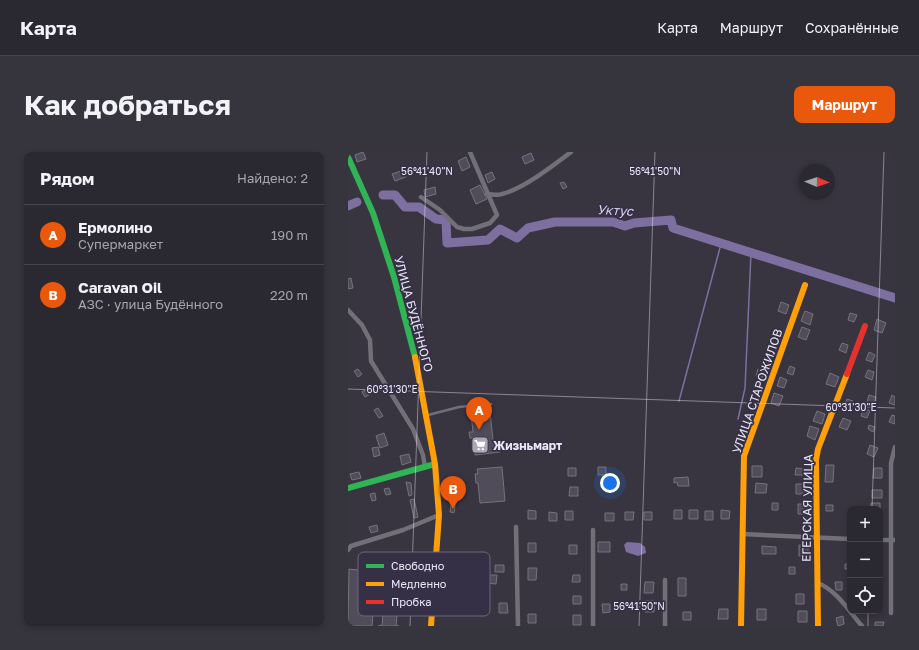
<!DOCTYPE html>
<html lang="ru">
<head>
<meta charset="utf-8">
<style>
	:root { --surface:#2a2831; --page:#36343d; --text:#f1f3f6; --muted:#a5a6ab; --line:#46444d; --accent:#ea580c }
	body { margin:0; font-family:"Golos Text",sans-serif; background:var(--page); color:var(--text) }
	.controls { position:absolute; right:12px; bottom:12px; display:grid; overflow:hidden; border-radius:8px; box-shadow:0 2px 6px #0003 }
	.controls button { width:36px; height:36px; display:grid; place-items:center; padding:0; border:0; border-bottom:1px solid var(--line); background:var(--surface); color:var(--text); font:20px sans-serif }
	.compass { position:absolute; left:451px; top:12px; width:36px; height:36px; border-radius:50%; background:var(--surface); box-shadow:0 2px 6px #0003; rotate:92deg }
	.you { position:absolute; left:262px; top:331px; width:14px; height:14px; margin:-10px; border:3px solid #fff; border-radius:50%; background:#1a73e8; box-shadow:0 0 0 6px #1a73e833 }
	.badge { display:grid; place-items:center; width:26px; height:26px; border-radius:50%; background:var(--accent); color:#fff; font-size:13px; font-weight:700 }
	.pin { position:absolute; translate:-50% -33px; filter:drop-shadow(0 1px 2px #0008) }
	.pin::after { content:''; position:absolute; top:21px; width:14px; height:12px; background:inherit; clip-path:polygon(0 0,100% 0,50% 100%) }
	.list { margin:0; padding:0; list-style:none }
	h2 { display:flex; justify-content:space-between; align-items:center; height:52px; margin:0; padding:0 16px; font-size:17px }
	h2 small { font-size:13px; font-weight:400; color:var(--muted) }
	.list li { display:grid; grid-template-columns:26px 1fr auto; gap:12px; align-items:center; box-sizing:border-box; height:60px; padding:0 16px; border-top:1px solid var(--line) }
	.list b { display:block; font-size:15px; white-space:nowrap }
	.list p { margin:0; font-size:13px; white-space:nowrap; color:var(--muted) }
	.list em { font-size:13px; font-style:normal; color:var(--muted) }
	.icon { flex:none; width:22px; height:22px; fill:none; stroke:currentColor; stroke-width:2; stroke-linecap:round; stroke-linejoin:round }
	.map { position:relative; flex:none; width:547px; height:474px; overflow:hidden; border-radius:8px }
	header { display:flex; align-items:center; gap:24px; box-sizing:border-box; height:56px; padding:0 20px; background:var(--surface); border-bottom:1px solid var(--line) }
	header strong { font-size:19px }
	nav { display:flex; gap:22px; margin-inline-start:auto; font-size:14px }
	.intro { display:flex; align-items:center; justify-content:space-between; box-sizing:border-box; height:96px; padding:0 24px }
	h1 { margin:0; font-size:28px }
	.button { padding:10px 18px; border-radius:8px; background:var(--accent); color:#fff; font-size:14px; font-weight:700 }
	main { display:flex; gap:24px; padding:0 24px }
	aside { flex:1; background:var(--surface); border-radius:8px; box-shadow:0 2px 6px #0003 }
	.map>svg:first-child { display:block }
	.water { fill:#7d70a1 }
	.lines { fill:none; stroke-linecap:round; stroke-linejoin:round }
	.stream { stroke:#7d70a1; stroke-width:1.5 }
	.river { stroke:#7d70a1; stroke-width:9 }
	.building { fill:#504c5a; stroke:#75737d }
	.lane { stroke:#716f78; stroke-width:2.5 }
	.street { stroke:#716f78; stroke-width:4.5 }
	.fast { stroke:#30b455; stroke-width:6 }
	.slow { stroke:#ff9f0a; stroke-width:6 }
	.jam { stroke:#e5322d; stroke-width:6 }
	.ticks { fill:none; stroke:#ebe8f6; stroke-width:1; stroke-opacity:0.45 }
	.labels { text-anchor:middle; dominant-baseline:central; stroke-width:3.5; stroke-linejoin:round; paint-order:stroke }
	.street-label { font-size:12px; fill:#ebe8f6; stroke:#363046 }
	.poi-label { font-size:12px; font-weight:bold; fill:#ebe8f6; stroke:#363046; text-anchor:start }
	.water-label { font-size:13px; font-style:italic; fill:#dad2f2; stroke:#363046 }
	.key { fill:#363046; stroke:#6c677b; stroke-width:1 }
	.key-label { font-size:11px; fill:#ebe8f6 }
	.ticks-label { font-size:10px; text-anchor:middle; fill:#ebe8f6; stroke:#363046; stroke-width:3.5; stroke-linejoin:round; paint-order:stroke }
</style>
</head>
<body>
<header>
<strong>Карта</strong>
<nav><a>Карта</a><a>Маршрут</a><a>Сохранённые</a></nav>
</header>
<div class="intro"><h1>Как добраться</h1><a class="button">Маршрут</a></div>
<main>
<aside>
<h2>Рядом<small>Найдено: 2</small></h2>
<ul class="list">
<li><span class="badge">A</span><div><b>Ермолино</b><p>Супермаркет</p></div><em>190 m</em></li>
<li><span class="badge">B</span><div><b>Caravan Oil</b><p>АЗС · улица Будённого</p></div><em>220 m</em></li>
</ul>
</aside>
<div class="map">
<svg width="547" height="474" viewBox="0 0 547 474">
	<rect width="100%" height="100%" fill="#383541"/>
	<!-- water -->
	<path class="water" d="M279,390l13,1 5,4 1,6 -8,3 -12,-4 -2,-7z"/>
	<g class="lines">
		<!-- stream -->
		<path class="stream" d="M331,249l42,-157
			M390,267l7,-31 6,-135"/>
		<!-- river -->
		<path class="river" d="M35,43h12l10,12h14l17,12 10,1 1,23 41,-3 12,-11 17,9 11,-10 27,-6h58l12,4 9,-3 37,-3 2,8 222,70
			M0,54l9,-4"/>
	</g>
	<!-- building -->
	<path class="building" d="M15,0l3,7 -9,3 -2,-7z
		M183,1l3,7 -9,4 -3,-7z
		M118,5l4,10 -8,4 -4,-10z
		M56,18l2,7 -11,4 -3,-7z
		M144,20l3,7 -7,4 -3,-8z
		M216,30l3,5 -4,2 -3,-6z
		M132,33l7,14 -11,5 -6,-14z
		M87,35l1,7 -11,3 -1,-7z
		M3,126l2,10 -5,1v-10z
		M433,150l8,3 -3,9 -8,-3z
		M457,159l8,3 -3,11 -9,-4z
		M502,161l7,2 -3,7 -6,-2z
		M529,167l9,4 -4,10 -8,-3z
		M454,175l8,3 -4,10 -8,-3z
		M494,191l6,2 -2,8 -7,-3z
		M521,200l6,3 -3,7 -6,-2z
		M442,214l5,2 -2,7 -6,-2z
		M10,217l4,5 -4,3 -4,-6z
		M410,217l6,2 -2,7 -6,-2z
		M520,218l6,2 -2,8 -7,-3z
		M482,221l9,4 -4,10 -9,-3z
		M432,225l7,3 -3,8 -7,-2z
		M21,236l3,5 -7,4 -3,-5z
		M426,241l9,3 -4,10 -8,-3z
		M521,243l7,2 -3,8 -6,-3z
		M544,243l3,2v8l-6,-2z
		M499,247l6,2 -3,7 -6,-2z
		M30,256l5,8 -4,2 -5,-8z
		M516,256l6,3 -3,7 -6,-2z
		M469,259l8,3 -3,10 -9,-3z
		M142,260l4,37 5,-1 1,4 -25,3 -2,-17h-3l-1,-6h4l-2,-18z
		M544,263l3,1v8l-6,-2z
		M495,266l8,3 -4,9 -8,-3z
		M521,273l6,2 -2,5 -5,-3z
		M462,274l9,3 -4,11 -8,-4z
		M36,281l4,12 -8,3 -4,-12z
		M522,293l8,3 -4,9 -7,-3z
		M30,295l2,8 -6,2 -2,-9z
		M61,302l2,8 -9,3 -2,-9z
		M478,313h8l-1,17h-8z
		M404,314h10v11h-10z
		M154,315l3,34 -25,2 -2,-20h-2l-1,-9h3l-1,-5z
		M250,315h8v8h-8z
		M220,316h8v8h-8z
		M448,316l8,1 -1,6h-8z
		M526,316h8v10h-9z
		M11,320l2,6 -9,2 -2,-6z
		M340,325l1,9h-11l-1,-4 -3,1v-5z
		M58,330l5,1 1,12 -3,1z
		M408,331l11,1 -1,9h-11z
		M448,332h9v10h-9z
		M222,335h8v9h-9z
		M41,336l2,6 -5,1 -2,-6z
		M524,338h10v8h-10z
		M27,341l1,7 -4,1 -2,-7z
		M66,347l4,18 -4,1 -4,-18z
		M424,351h6v7h-6z
		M523,351h9v11v-5h-9z
		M450,352h8v10h-8z
		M103,353l4,1 -1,7 -4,-1z
		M478,353h7v6h-7z
		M180,358l8,1v8h-8z
		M326,358h8v9h-8z
		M341,358h9v9h-9z
		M373,358l9,1 -1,8h-8z
		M217,359h8v9h-8z
		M357,359h8v9h-8z
		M201,360l8,1v8h-8z
		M277,360h9l-1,8h-8z
		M296,360h8v8h-8z
		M257,361h9v8h-9z
		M29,373l1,6 -7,2 -2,-6z
		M250,390h12v10h-12z
		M180,391h8v9h-8z
		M221,393h8v9h-8z
		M451,393h9v11h-9z
		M414,394l14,1v7h-14z
		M497,412h5v5h-5z
		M147,413h9v7h-9z
		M441,415h6v7h-6z
		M180,416h9l-1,12h-8z
		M1,417l28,3 -5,54h-24z
		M39,421l14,2 -5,51h3h-21l4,-1z
		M138,423h11l-1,9 -10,-1z
		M225,423h7v7h-8z
		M330,426h8v18h-8z
		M297,430h9l-1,11h-9z
		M487,430h7v8h-6z
		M273,432h6v6h-6z
		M448,442h8v10h-8z
		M225,444h8v8h-8z
		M297,449h10l-1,11h-9z
		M151,451h8l1,10h-9z
		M254,452h8v8l-7,1z
		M371,457h9v10h-10z
		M409,457h9v11h-9z
		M450,459h9v11h-9z
		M335,460h8v8h-8z
		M180,462h8v9h-8z
		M225,463h8v10h-8z
		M495,464l1,8 -6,2 -2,-8z
		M527,470h9l-1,4h-8z"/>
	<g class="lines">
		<!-- lane -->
		<path class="lane" d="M80,263l31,-8 32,-3"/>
		<!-- street -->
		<path class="street" d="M139,42c5,0 11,2 15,0 21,-5 52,-29 69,-42
			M73,45l19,13 17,17 7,2h8l18,-6 7,-8 -27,-63
			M0,158l14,15 8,15 1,21 42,68 10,26 2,12
			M168,375l2,99
			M245,378v96
			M394,382l108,5
			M532,388h15
			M0,398l3,-4 52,-16 36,-15
			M470,431c18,7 31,28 44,43
			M543,461v-150l4,-16
			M317,474v-46"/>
		<!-- fast -->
		<path class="fast" d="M0,5l25,56 21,64 21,80
			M0,336l87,-24"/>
		<!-- slow -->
		<path class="slow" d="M67,205l20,107 4,51 -8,111
			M393,474l3,-170 61,-171
			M470,474l-2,-166 2,-11 29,-75"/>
		<!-- jam -->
		<path class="jam" d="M499,222l18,-48"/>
	</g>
	<!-- ticks -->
	<path class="ticks" d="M0,237l547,19M524,357l12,-357M62,474l17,-474M291,474l16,-474M520,474v-15"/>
	<!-- icons -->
	<defs>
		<g id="supermarket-square" transform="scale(0.9)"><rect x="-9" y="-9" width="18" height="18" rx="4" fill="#aca9b7" stroke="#363046"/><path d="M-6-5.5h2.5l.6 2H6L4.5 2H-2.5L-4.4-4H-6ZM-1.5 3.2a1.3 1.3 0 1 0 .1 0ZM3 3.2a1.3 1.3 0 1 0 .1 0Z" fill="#fff"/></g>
	</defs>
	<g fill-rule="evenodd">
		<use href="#supermarket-square" x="132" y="293"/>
	</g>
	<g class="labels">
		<!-- street labels -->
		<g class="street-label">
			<text transform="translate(66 162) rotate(75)">УЛИЦА БУДЁННОГО</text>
			<text transform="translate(409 239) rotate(-71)">УЛИЦА СТАРОЖИЛОВ</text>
			<text transform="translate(459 356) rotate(-89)">ЕГЕРСКАЯ УЛИЦА</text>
		</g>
		<!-- poi labels -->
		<g class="poi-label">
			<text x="145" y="293">Жизньмарт</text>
		</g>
		<!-- water labels -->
		<g class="water-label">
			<text transform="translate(267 58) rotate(3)">Уктус</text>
		</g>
	</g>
	<!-- legend -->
	<rect x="10" y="400" width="132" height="64" rx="6" class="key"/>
	<rect x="18" y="412" width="18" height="4" fill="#30b455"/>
	<rect x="18" y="430" width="18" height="4" fill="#ff9f0a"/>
	<rect x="18" y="448" width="18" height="4" fill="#e5322d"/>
	<g class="key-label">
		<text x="43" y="418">Свободно</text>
		<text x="43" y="436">Медленно</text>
		<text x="43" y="454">Пробка</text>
	</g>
	<g class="ticks-label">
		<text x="79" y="23">56°41'40"N</text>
		<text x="307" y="23">56°41'50"N</text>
		<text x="44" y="241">60°31'30"E</text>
		<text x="503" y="259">60°31'30"E</text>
		<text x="291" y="458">56°41'50"N</text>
	</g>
</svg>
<div class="controls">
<button>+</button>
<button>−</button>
<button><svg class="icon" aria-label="locate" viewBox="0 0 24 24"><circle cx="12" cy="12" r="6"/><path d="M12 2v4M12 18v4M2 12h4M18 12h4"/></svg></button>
</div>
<svg class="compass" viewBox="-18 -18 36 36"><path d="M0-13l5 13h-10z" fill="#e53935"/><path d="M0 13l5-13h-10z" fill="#a5a6ab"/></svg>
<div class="you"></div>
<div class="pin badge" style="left:131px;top:278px">A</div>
<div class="pin badge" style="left:105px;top:357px">B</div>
</div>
</main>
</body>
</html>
